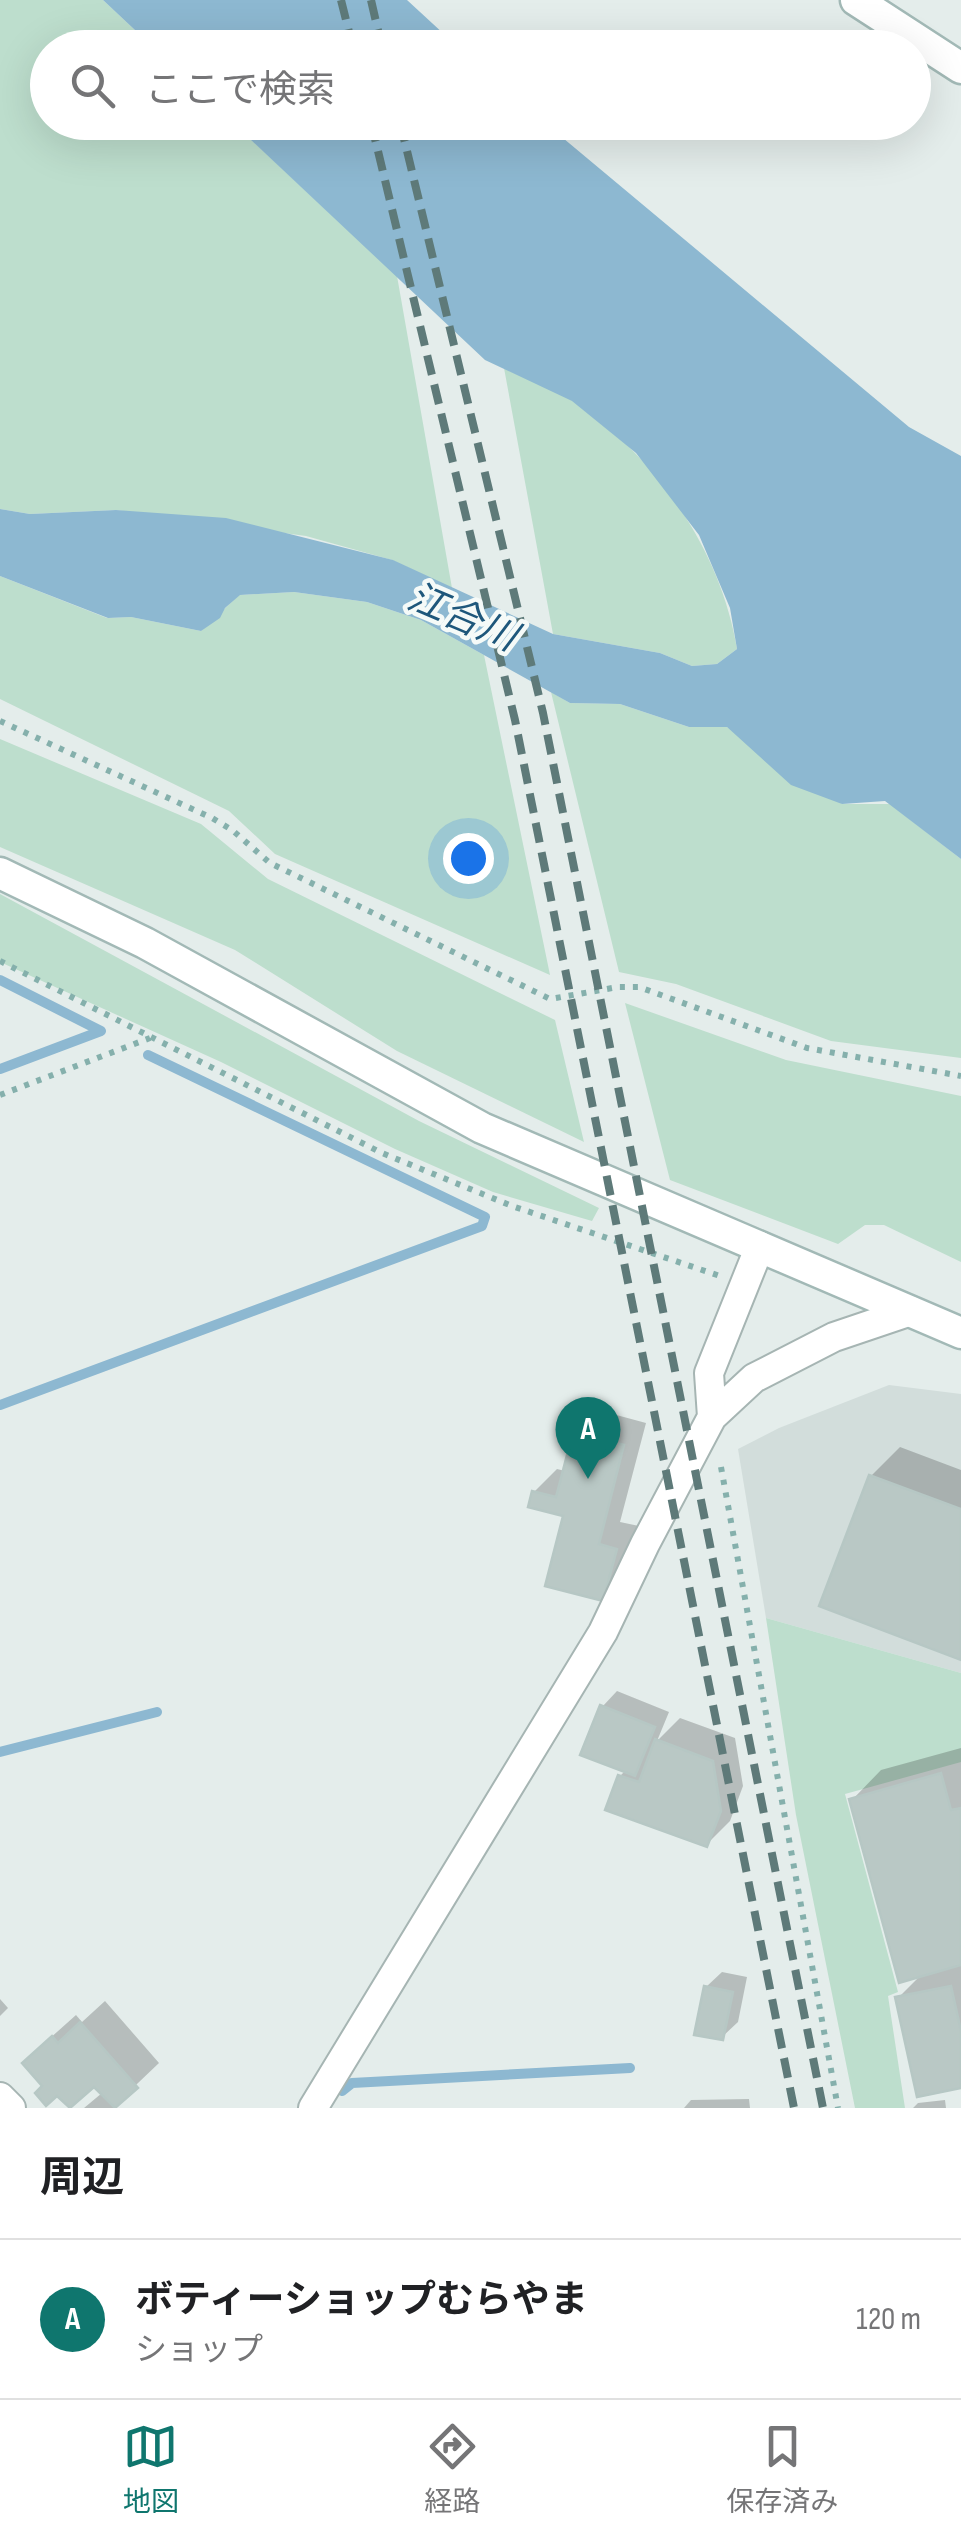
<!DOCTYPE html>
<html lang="ja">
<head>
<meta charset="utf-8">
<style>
	:root { --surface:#fff; --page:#f6f6f6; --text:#202124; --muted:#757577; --line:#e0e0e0; --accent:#0f766e }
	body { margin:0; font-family:"Sofia Sans Condensed","Noto Sans JP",sans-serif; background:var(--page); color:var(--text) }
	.you { position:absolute; left:468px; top:858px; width:35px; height:35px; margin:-25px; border:8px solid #fff; border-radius:50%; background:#1a73e8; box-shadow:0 0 0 15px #1a73e833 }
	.badge { display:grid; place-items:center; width:65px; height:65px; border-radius:50%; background:var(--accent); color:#fff; font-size:32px; font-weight:700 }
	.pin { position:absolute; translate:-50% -82px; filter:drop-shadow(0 2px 5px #0008) }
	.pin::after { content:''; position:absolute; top:52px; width:35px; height:30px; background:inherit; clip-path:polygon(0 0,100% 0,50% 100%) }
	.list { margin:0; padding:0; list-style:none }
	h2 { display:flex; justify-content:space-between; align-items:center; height:130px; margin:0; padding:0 40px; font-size:42px }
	h2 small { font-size:32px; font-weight:400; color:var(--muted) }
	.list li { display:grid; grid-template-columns:65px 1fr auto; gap:30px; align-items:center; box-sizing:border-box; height:160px; padding:0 40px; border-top:2px solid var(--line) }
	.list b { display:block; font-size:38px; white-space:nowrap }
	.list p { margin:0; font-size:32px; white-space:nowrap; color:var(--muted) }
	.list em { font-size:32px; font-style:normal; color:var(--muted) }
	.icon { flex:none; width:55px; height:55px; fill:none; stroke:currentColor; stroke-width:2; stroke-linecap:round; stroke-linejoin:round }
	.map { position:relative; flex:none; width:961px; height:2108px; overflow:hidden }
	.search { position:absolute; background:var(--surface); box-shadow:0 10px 40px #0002; left:30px; right:30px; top:30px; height:110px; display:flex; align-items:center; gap:25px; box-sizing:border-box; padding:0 35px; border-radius:55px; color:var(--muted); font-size:38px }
	.sheet { height:290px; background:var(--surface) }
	nav { display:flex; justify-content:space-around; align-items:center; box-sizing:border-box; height:140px; border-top:2px solid var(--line); background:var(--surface); font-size:28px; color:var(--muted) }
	nav a { display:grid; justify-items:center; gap:5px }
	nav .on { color:var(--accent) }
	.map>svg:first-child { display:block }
	.built { fill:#d2dddb }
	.green { fill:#bddecd }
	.water { fill:#8db8d1 }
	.shadow { fill:#0003 }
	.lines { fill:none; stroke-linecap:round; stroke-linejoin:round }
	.stream { stroke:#8db8d1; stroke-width:10 }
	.building { fill:#b9c8c5; stroke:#b6c7c4; stroke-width:2.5 }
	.street-casing { stroke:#a6b5b3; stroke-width:32 }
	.secondary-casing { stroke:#a2b9b6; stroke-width:35 }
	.path { stroke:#85b0ac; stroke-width:6; stroke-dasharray:5 8; stroke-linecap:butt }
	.street { stroke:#fff; stroke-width:28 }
	.secondary { stroke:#fff; stroke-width:30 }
	.rail { stroke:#5e7a79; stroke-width:8; stroke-dasharray:20 10; stroke-linecap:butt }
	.labels { text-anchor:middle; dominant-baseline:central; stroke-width:9; stroke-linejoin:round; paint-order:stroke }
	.water-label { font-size:38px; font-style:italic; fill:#1e577b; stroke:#f5faf8 }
</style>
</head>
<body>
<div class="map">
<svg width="961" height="2108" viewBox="0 0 961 2108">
	<rect width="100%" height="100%" fill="#e4edeb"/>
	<!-- built -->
	<path class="built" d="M889,1385l72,9v279l-195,-55 -28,-169 41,-21z"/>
	<!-- green -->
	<path class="green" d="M0,0h103l50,47 -105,1v74l185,1 164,153 55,312 -60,-28 -86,-24 -190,-26 -86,4 -30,-5z
		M504,368c22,11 48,20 69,33 84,56 148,150 164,248l-20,15 -25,2 -32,-13 -107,-19z
		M0,576l107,42 24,-1 70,14 38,-36 55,-3 73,10 54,18 63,35 66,320 -275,-121 -46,-43 -229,-112z
		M551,692l19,11 50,1 69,23h38l115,77h48l71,55v199l-130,-17 -155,-57 -57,-12z
		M0,739l201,85 67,55 287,141 29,122 -187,-91 -162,-101 -235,-103z
		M0,894l419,227 180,87 -7,13 -99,-29 -98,-43 -174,-87 -221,-100z
		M625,1003l161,57 175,36v166l-77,-37h-19l-27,19 -168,-64z
		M766,1618l195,55v89l-116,32 53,198 -10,4 17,112h-50l-59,-293z"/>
	<!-- water -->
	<path class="water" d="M103,0h304l51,47h-305z
		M233,123h312l364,304 52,29v403l-76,-58 -43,3 -51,-19 -64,-58h-38l-69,-23 -50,-1 -149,-83 -54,-18 -73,-10 -54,3 -15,13 -5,10 -19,13 -70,-14 -23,1 -108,-42v-67l30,5 86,-4 110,8 167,42 160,74 107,19 32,13 25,-2 20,-15 -7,-41 -31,-73 -63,-82 -64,-52 -87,-41z"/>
	<!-- shadow -->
	<path class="shadow" d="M598,1410l48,13 -26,99 19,4 -13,50 -23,22 -37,-84 -32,-22 23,-23 8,2 10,-38z
		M900,1447l61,23v187l-90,-181z
		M617,1691l52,21 -12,29 23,-23 55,20 8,48 -13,35 -23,23 -87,-68 6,-6 -24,-63z
		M961,1748v337l-63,-87 25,-25 -71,-173 29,-30z
		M722,1972l25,5 -9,45 -16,15 -16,-50z
		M0,1999l8,9 -8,8z
		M105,2001l54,62 -43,41 1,4h-33l18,-15 -8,-10 -49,3 3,-46 28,-25 6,7z
		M749,2099l1,9h-66l7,-8z
		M945,2100l1,8h-33l5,-5z"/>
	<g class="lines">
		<!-- stream -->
		<path class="stream" d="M0,980l101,51
			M0,1069l101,-38
			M0,1405l482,-179 3,-9 -337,-162
			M0,1752l157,-40
			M342,2091l10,-8 278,-15"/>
	</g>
	<!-- building -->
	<path class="building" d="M573,1432l51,13 -25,99 18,5 -14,52 -58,-15 18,-70 -35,-9 4,-16 24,6z
		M869,1475l92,34v151l-142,-54z
		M600,1705l55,22 -20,49 -55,-21z
		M655,1739l58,22 8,50 -14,36 -102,-37 13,-35 21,7z
		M941,1773l10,37 10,-2v157l-62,18 -50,-184z
		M704,1986l29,6 -10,48 -29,-5z
		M951,1986l10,45v57l-44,9 -22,-100z
		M80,2022l58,66 -23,20 -21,-21 -24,21 -13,-12 -11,10 -11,-13 7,-7 -20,-23 30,-27 6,7z"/>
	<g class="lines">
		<!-- street casing -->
		<g class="street-casing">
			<path id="street" d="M712,1417l-3,-44 51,-127
				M0,2097l11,11
				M313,2108l290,-476 42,-88 67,-127 42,-39 80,-41 77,-26"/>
		</g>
		<!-- secondary casing -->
		<g class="secondary-casing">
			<path id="secondary" d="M856,0l105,68
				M0,873l145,70 337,185 479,205"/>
		</g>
		<!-- path -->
		<path class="path" d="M0,721l212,97 20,12 38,33 280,136 68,-12h21l168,61 154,28
			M0,961l382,192 130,53 208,70
			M0,1095l150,-57
			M721,1467l117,641"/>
		<!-- street -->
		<use href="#street" class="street"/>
		<!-- secondary -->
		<use href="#secondary" class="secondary"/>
		<!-- rail -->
		<path class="rail" d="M341,0l12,48
			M371,0l11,48
			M371,122l144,598 279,1388
			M400,122l143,591 280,1395"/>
	</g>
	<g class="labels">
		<!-- water labels -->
		<g class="water-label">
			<text transform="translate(462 618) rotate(23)">江合川</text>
		</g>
	</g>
</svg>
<div class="you"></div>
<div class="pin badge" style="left:588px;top:1479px">A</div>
<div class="search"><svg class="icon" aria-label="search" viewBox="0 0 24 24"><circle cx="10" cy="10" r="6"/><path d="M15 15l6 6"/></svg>ここで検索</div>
</div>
<section class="sheet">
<h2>周辺<small></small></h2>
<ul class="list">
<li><span class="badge">A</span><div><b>ボティーショップむらやま</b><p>ショップ</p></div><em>120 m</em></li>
</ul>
</section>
<nav>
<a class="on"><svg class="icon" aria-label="map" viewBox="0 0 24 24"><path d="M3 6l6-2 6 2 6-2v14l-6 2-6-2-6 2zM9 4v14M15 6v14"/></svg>地図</a>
<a><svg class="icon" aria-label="directions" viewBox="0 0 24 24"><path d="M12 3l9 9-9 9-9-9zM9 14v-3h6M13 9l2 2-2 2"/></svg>経路</a>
<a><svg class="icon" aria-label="saved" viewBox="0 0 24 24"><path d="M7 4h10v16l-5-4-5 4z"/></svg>保存済み</a>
</nav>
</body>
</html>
